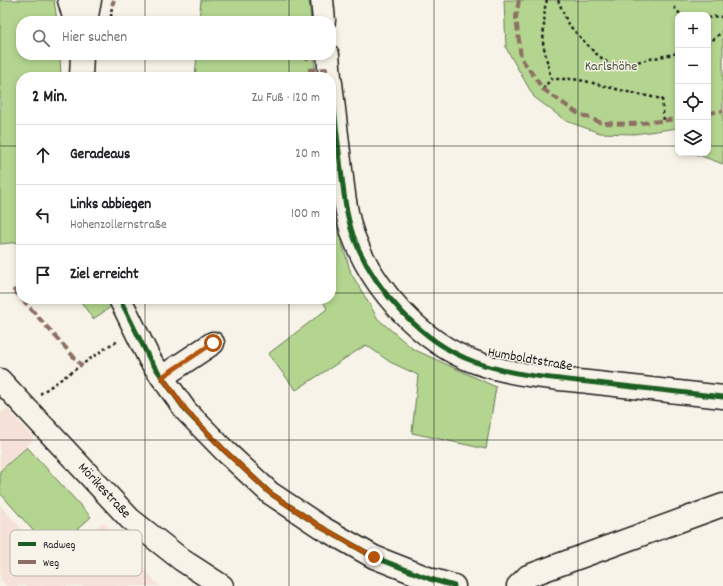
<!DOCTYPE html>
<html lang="de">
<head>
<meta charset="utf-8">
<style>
	:root { --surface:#fff; --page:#f2f2f2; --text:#202124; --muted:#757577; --line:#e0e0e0 }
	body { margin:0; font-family:Dekko,sans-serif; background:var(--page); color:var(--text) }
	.controls { position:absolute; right:12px; top:12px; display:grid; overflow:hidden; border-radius:8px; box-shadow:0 2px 6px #0003 }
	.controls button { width:36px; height:36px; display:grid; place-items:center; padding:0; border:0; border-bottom:1px solid var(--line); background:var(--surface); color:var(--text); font:20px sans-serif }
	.stop { position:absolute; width:12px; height:12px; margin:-9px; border:3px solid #b45309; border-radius:50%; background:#fff }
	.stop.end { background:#b45309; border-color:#fff; box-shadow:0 1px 4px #0008 }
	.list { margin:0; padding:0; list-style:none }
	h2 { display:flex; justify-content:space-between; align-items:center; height:52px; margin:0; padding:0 16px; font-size:17px }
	h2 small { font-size:13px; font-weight:400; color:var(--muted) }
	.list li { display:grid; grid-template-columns:26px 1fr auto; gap:12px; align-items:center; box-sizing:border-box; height:60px; padding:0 16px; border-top:1px solid var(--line) }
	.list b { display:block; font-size:15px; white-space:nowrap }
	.list p { margin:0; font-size:13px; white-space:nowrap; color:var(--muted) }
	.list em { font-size:13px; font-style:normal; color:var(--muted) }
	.icon { flex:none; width:22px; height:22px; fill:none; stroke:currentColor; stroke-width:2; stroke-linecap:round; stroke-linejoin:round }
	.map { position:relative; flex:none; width:723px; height:586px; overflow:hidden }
	.search { position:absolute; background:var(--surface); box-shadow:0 2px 6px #0003; left:16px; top:16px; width:320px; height:44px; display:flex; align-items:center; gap:10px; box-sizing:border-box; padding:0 14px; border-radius:16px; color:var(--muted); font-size:15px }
	.panel { position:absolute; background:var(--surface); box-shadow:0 2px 6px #0003; left:16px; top:72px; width:320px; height:232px; border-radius:16px }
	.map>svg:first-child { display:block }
	.built { fill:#f5e1d7 }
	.green { fill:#b3d58f; stroke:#687856 }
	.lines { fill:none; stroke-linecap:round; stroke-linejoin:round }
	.minor-casing { stroke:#1c1c1c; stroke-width:25 }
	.path { stroke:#1c1c1c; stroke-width:2.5; stroke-dasharray:3 3; stroke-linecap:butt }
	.minor { stroke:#f7f3e8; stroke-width:22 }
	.quiet { stroke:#8d6e63; stroke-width:4; stroke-dasharray:8 4; stroke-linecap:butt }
	.cycleway-casing { stroke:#f7f3e8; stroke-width:8 }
	.cycleway { stroke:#1b5e20; stroke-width:5 }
	.route { stroke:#b45309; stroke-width:5 }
	.grid { fill:none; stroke:#1c1c1c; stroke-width:1; stroke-opacity:0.55 }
	.labels { text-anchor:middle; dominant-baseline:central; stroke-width:3; stroke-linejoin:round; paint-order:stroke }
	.park-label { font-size:14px; fill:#49543e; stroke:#f7f3e8 }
	.street-label { font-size:14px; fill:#1c1c1c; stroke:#f7f3e8 }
	.key { fill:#f7f3e8; stroke:#b5b2ab; stroke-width:1 }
	.key-label { font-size:11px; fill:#1c1c1c }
</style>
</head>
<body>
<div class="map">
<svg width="723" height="586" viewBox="0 0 723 586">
	<rect width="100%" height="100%" fill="#f7f3e8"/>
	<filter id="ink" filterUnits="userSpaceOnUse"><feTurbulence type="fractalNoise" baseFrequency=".025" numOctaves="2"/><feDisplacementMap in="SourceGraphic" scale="8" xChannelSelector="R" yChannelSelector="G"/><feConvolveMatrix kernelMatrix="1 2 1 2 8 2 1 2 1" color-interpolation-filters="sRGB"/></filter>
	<g filter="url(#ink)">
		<!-- built -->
		<path class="built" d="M7,408l27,31 -34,31v-56z
			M0,505l54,60 49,-43 56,64h-153l-6,-7z"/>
		<!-- green -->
		<path class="green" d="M0,0h54l3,21h-36v34h39l1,22h-40v165l-21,2z
			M201,0h108l2,21h-112z
			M504,0h219v164l-30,-11h15v-138h-30v113l-44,6 -34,-1 -34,-12 -32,-24 -28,-49z
			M197,55h117l2,22h-121z
			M331,207l20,66 27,46 35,30 83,38 -10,62 -74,-16 6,-58 -28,-13 -24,-17 -70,45 -28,-36 59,-45 -5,-10h9z
			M79,299h29l3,8 -18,12z
			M27,447l64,70 -39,35 -52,-59v-22z"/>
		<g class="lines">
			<!-- minor casing -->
			<g class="minor-casing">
				<g id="minor">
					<path d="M69,0l6,21"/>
					<path d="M322,0l2,21"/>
					<path d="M86,21l4,-21"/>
					<path d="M328,55l2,22"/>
					<path d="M81,77l1,-22"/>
					<path d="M331,83c3,26 6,52 9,78 3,25 5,50 13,74 19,53 69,108 122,127 36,13 76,16 113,20 45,5 90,10 135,15"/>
					<path d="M120,299l30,61 36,51 39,40 45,42 51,34 53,30 56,22 24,7"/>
					<path d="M162,377l51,-34"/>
					<path id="s1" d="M0,380l130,139 52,41 40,26"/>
					<path d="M518,586l10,-10 195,-71"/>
				</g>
			</g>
			<!-- path -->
			<path class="path" d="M547,0l-2,7 -2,36 8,36
				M558,0l10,24 26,28 19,15 65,-14
				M674,7l7,8
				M111,17l1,-12
				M708,18l9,-2 6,1
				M708,44l15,-13
				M543,89l8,-10h21l13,2 43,11 34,7 2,22
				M40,394l70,-49 9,-4"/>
			<!-- minor -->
			<use href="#minor" class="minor"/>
			<!-- quiet -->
			<path class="quiet" d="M519,0l-3,17 5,41 22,31 34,24 25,10 31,1 45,-5
				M112,5l2,-5
				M110,21l1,-4
				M307,55v5
				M308,70l21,-1
				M708,113l15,-2
				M13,289l8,9
				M22,299l60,67"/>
			<!-- cycleway casing -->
			<g class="cycleway-casing">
				<path id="cycleway" d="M331,83c3,26 6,52 9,78 3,25 5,50 13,74 19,53 69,108 122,127 36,13 76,16 113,20 45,5 90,10 135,15
					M120,299l30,61 36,51 39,40 45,42 51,34 53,30 56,22 24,7"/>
			</g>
			<!-- cycleway -->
			<use href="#cycleway" class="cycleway"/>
		</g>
	</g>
	<g class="lines" filter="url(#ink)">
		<!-- route -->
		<path class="route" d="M213,343l-51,34 24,33 39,41 45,42 51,34 53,30"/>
	</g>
	<!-- grid -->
	<path class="grid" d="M145,0v21M289,0v21M434,0v586M578,0v586M145,55v22M289,55v22M0,146h21M331,146h347M708,146h15M0,293h21M331,293h392M145,299v287M289,299v287M0,440h723"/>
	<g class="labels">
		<!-- park labels -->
		<g class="park-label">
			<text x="611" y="67">Karlshöhe</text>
		</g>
		<!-- street labels -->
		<g class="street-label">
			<text transform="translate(530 360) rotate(10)">Humboldtstraße</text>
			<text stroke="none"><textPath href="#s1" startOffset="152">Mörikestraße</textPath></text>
		</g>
	</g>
	<!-- legend -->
	<rect x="10" y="530" width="132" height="46" rx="6" class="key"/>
	<rect x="18" y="542" width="18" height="4" fill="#1b5e20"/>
	<rect x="18" y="560" width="18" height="4" fill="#8d6e63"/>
	<g class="key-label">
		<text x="43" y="548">Radweg</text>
		<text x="43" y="566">Weg</text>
	</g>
</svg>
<div class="controls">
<button>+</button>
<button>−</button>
<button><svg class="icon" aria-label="locate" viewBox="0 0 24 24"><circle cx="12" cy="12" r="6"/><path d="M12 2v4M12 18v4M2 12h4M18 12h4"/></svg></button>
<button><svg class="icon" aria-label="layers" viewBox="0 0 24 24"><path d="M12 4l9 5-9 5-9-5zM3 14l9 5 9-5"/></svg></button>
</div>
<div class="stop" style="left:213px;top:343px"></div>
<div class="stop end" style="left:374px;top:557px"></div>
<div class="search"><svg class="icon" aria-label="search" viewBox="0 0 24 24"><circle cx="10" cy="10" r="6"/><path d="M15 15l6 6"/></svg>Hier suchen</div>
<section class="panel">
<h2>2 Min.<small>Zu Fuß · 120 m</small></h2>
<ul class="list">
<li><svg class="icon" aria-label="ahead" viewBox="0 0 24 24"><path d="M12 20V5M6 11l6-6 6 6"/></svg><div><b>Geradeaus</b></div><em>20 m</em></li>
<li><svg class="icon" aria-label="left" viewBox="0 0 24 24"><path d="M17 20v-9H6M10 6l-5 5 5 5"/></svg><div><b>Links abbiegen</b><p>Hohenzollernstraße</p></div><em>100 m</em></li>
<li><svg class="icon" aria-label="arrive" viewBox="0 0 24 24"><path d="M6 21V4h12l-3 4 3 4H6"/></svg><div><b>Ziel erreicht</b></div></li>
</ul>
</section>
</div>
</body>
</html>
